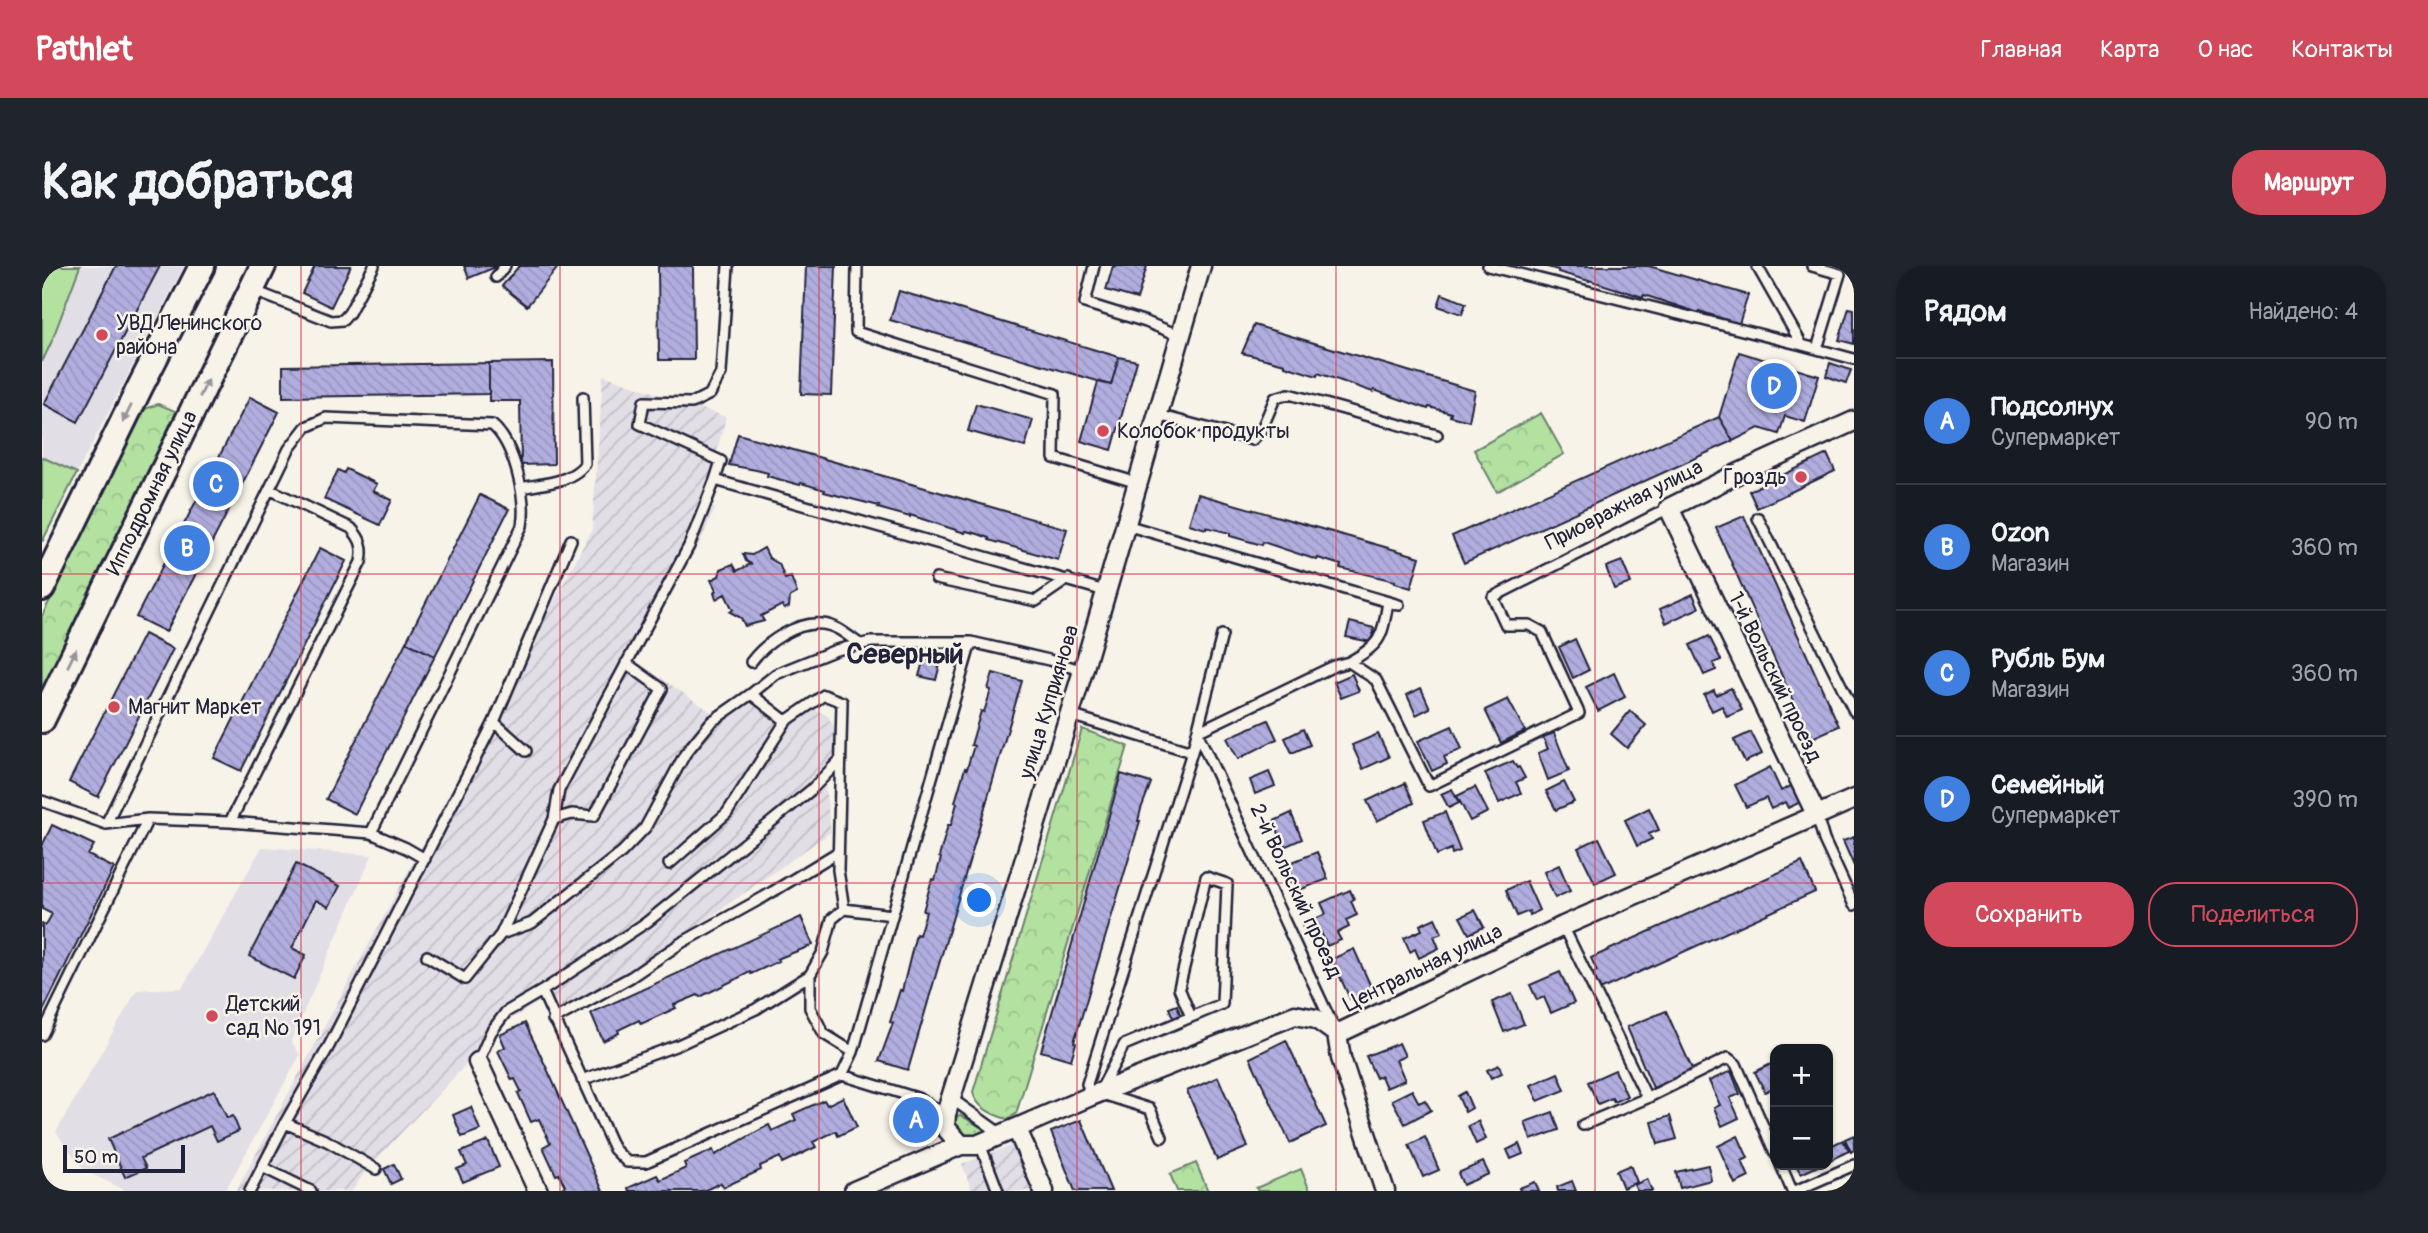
<!DOCTYPE html>
<html lang="ru">
<head>
<meta charset="utf-8">
<style>
	:root { --surface:#171b24; --page:#20242c; --text:#f1f3f6; --muted:#9ea1a6; --line:#363941; --accent:#d1495b }
	body { margin:0; font-family:Pangolin,sans-serif; background:var(--page); color:var(--text) }
	.controls { position:absolute; right:21px; bottom:21px; display:grid; overflow:hidden; border-radius:14px; box-shadow:0 2px 5px #0004 }
	.controls button { width:63px; height:63px; display:grid; place-items:center; padding:0; border:0; border-bottom:2px solid var(--line); background:var(--surface); color:var(--text); font:35px sans-serif }
	.scale { position:absolute; left:21px; bottom:18px; width:122px; box-sizing:border-box; padding-left:7px; border:4px solid #22223b; border-top:0; font-size:19px; line-height:24px; white-space:nowrap; color:#22223b; -webkit-text-stroke:5px #f7f3e8; paint-order:stroke }
	.you { position:absolute; left:938px; top:635px; width:24px; height:24px; margin:-18px; border:5px solid #fff; border-radius:50%; background:#1a73e8; box-shadow:0 0 0 10px #1a73e833 }
	.badge { display:grid; place-items:center; width:46px; height:46px; border-radius:50%; background:var(--accent); color:#fff; font-size:23px; font-weight:700 }
	.pin { position:absolute; translate:-50% -50%; border:4px solid #fff; box-shadow:0 2px 7px #0006 }
	.list { margin:0; padding:0; list-style:none }
	h2 { display:flex; justify-content:space-between; align-items:center; height:91px; margin:0; padding:0 28px; font-size:30px }
	h2 small { font-size:23px; font-weight:400; color:var(--muted) }
	.list li { display:grid; grid-template-columns:46px 1fr auto; gap:21px; align-items:center; box-sizing:border-box; height:126px; padding:0 28px; border-top:2px solid var(--line) }
	.list b { display:block; font-size:26px; white-space:nowrap }
	.list p { margin:0; font-size:23px; white-space:nowrap; color:var(--muted) }
	.list em { font-size:23px; font-style:normal; color:var(--muted) }
	.actions { display:flex; gap:14px; padding:21px 28px }
	.actions a { flex:1; padding:16px 0; border:2px solid var(--accent); border-radius:28px; text-align:center; font-size:24px; color:var(--accent) }
	.actions .main { background:var(--accent); color:#fff }
	.map { position:relative; flex:none; width:1812px; height:925px; overflow:hidden; border-radius:28px }
	header { display:flex; align-items:center; gap:42px; box-sizing:border-box; height:98px; padding:0 35px; background:var(--accent); color:#fff }
	header strong { font-size:33px }
	nav { display:flex; gap:38px; margin-inline-start:auto; font-size:24px }
	.intro { display:flex; align-items:center; justify-content:space-between; box-sizing:border-box; height:168px; padding:0 42px }
	h1 { margin:0; font-size:49px }
	.button { padding:18px 32px; border-radius:28px; background:var(--accent); color:#fff; font-size:24px; font-weight:700 }
	main { display:flex; gap:42px; padding:0 42px }
	aside { flex:1; background:var(--surface); border-radius:28px; box-shadow:0 2px 5px #0004 }
	.map>svg:first-child { display:block }
	.built { fill:#e2dee5 }
	.industrial { fill:url(#industrial-furrows) }
	.grass { fill:url(#grass-dots); stroke:#6a826e; stroke-width:2 }
	.forest { fill:url(#forest-crowns); stroke:#6a826e; stroke-width:2 }
	.pitch { fill:#b3e1a0; stroke:#6a826e; stroke-width:2 }
	.building { fill:url(#building-back-hatch); stroke:#22223b; stroke-width:2 }
	.lines { fill:none; stroke-linecap:round; stroke-linejoin:round }
	.lane-casing { stroke:#22223b; stroke-width:14 }
	.street-casing { stroke:#22223b; stroke-width:23 }
	.secondary-casing { stroke:#22223b; stroke-width:30 }
	.lane { stroke:#f7f3e8; stroke-width:9 }
	.street { stroke:#f7f3e8; stroke-width:18 }
	.secondary { stroke:#f7f3e8; stroke-width:24 }
	.oneway { fill:#97959a }
	.grid { fill:none; stroke:#d1495b; stroke-width:2; stroke-opacity:0.55 }
	.poi-dot { fill:#d1495b; stroke:#f7f3e8; stroke-width:2.5 }
	.labels { text-anchor:middle; dominant-baseline:central; stroke-width:5; stroke-linejoin:round; paint-order:stroke }
	.poi-label { font-size:21px; fill:#22223b; stroke:#f7f3e8; text-anchor:start }
	.street-label { font-size:21px; fill:#22223b; stroke:#f7f3e8 }
	.district-label { font-size:28px; font-weight:bold; fill:#22223b; stroke:#f7f3e8 }
</style>
</head>
<body>
<header>
<strong>Pathlet</strong>
<nav><a>Главная</a><a>Карта</a><a>О нас</a><a>Контакты</a></nav>
</header>
<div class="intro"><h1>Как добраться</h1><a class="button">Маршрут</a></div>
<main>
<div class="map">
<svg width="1812" height="925" viewBox="0 0 1812 925">
	<defs>
		<pattern id="industrial-furrows" width="10" height="10" patternUnits="userSpaceOnUse" patternTransform="scale(1.75)"><rect width="10" height="10" fill="#e2dee5"/><path d="M-1 1l2-2M0 10L10 0M9 11l2-2" fill="none" stroke="#c2bec5"/></pattern>
		<pattern id="grass-dots" width="8" height="8" patternUnits="userSpaceOnUse" patternTransform="scale(1.75)"><rect width="8" height="8" fill="#b3e1a0"/><path d="M2 2h.1M6 6h.1" fill="none" stroke="#9ac18b" stroke-width="1.8" stroke-linecap="round"/></pattern>
		<pattern id="forest-crowns" width="20" height="18" patternUnits="userSpaceOnUse" patternTransform="scale(1.75)"><rect width="20" height="18" fill="#b3e1a0"/><path d="M2 6a3 3 0 1 1 6 0M12 15a3 3 0 1 1 6 0" fill="none" stroke="#9ac18b"/></pattern>
		<pattern id="building-back-hatch" width="6" height="6" patternUnits="userSpaceOnUse" patternTransform="scale(1.75)"><rect width="6" height="6" fill="#b1aedf"/><path d="M-1 5l2 2M0 0l6 6M5-1l2 2" fill="none" stroke="#9895c0"/></pattern>
	</defs>
	<rect width="100%" height="100%" fill="#f7f3e8"/>
	<filter id="ink" filterUnits="userSpaceOnUse"><feTurbulence type="fractalNoise" baseFrequency=".0143" numOctaves="2"/><feDisplacementMap in="SourceGraphic" scale="14" xChannelSelector="R" yChannelSelector="G"/><feConvolveMatrix kernelMatrix="1 2 1 2 8 2 1 2 1" color-interpolation-filters="sRGB"/></filter>
	<g filter="url(#ink)">
		<!-- built -->
		<path class="built" d="M38,0h104l-107,207 -35,-16v-95l9,-19z
			M220,581l110,8 -81,186 9,14 -75,136h-98l-42,-20 -29,-39 81,-142 45,-2z"/>
		<!-- industrial -->
		<path class="industrial" d="M561,109l123,42 -23,86 12,6 -15,33 -67,117 78,53 37,-22 37,27 17,-14 26,13 16,31 -19,38 6,47 -261,184 -20,-20 -63,37 -11,21 -109,115 -15,22h-116l356,-661z
			M977,877l19,48h-66l-10,-27z"/>
		<!-- grass -->
		<path class="grass" d="M918,849l27,16 -18,10 -19,-20z"/>
		<!-- forest -->
		<path class="forest" d="M116,138l17,7 5,9 -138,271v-75l103,-207z
			M1499,147l23,41 -67,38 -23,-42z
			M1040,463l46,17 -112,368 -9,5c-14,-4 -31,-12 -34,-27z
			M1154,897l12,28h-31l-7,-17z"/>
		<!-- pitch -->
		<path class="pitch" d="M0,0h38l-29,77 -9,19z
			M0,191l35,16 -35,69z
			M1259,903l9,22h-52l-2,-3z"/>
		<!-- building -->
		<path class="building" d="M74,0h44l-82,156 -34,-18z
			M273,0h36l-20,41 -29,-14z
			M422,0h34l-29,12z
			M477,0h40l-32,40 -25,-20z
			M616,0h35l1,94h-35z
			M764,0h30l-5,129 -30,-1z
			M1071,0h34l-10,33 -31,-9z
			M1502,0h105l99,29 -9,29 -40,-13v2l-55,-18 -1,2 -54,-17v1l-31,-9v-2z
			M1502,0h105l99,29 -9,29 -40,-13v2l-55,-18 -1,2 -54,-17v1l-31,-9v-2z
			M857,25l220,66 -8,28 -221,-65z
			M1400,28l24,9 -4,11 -24,-8z
			M1807,42l5,1v35l-15,-4z
			M1212,59l221,66 -6,30 -19,-5 1,-3 -22,-6 -1,2 -54,-19 -1,2 -55,-19 -1,3 -32,-10v-2l-43,-11z
			M1697,86l80,24 -14,46 -20,-6 -6,18 -20,-6 -26,13 -14,-24z
			M1077,91l18,4 -25,89 -31,-9 17,-59 13,3z
			M511,96l1,102 -33,1 -1,-64h-31v-38z
			M447,97v31l-206,3v-31z
			M1788,97l21,7 -5,13 -20,-7z
			M208,131l29,15 -113,220 -30,-15z
			M934,138l57,16 -8,27 -57,-16z
			M1677,151l14,24 -269,122 -12,-27z
			M696,168l329,95 -9,31 -69,-20v-2l-11,-4 -12,-3 -1,2 -55,-18v2l-32,-9 1,-2 -55,-14 1,-2 -24,-7 -1,2 -33,-9 1,-3 -12,-3 -27,-5z
			M1785,188l8,17 -78,37 -8,-17z
			M304,203l31,15 -4,7 19,9 -12,25 -56,-26 14,-29 6,3z
			M1156,228l222,63 -9,31 -16,-5v-2l-55,-13 1,-3 -23,-7 -1,2 -54,-18 -1,3 -32,-9v-3l-24,-6v2l-17,-5z
			M438,229l29,14 -74,147 -29,-14z
			M1702,250l95,210 -29,13 -94,-211z
			M278,282l26,13 -105,210 -27,-13z
			M722,282l5,10 10,6 6,15 6,-2 6,16 -7,4 -1,10 -5,2 -2,-4 -21,11 3,5 -19,5 -4,-8 -11,-6 3,-2 -8,-16 -9,5 -2,-6 2,-3 -5,-10 8,-4 2,-7 12,-5 4,7 14,-7 -5,-3 -3,-7 9,1z
			M1580,295l9,22 -17,6 -8,-22z
			M1651,328l6,14 -33,15 -6,-14z
			M1308,356l24,6 -3,14 -25,-5z
			M102,368l29,15 -75,148 -29,-15z
			M1667,370l12,24 -8,3 3,7 -12,5 -14,-30z
			M1533,373l14,31 -16,8 -14,-31z
			M364,376l29,14 -80,158 -29,-15z
			M882,392l16,6 -4,16 -17,-4z
			M951,407l29,8 -114,389 -29,-9 14,-38 -3,-1 10,-32 2,1 14,-57 3,1 7,-23 -3,-1 9,-32 3,1 6,-22 -2,-1 9,-32h3l6,-22 -2,-1 10,-34 2,1 3,-11 4,-12 -3,-1 10,-34 3,1 7,-22 -3,-1z
			M1572,407l11,24 -27,14 -12,-24z
			M1310,408l7,17 -18,7 -7,-16z
			M1379,422l9,20 -14,7 -9,-20z
			M1689,422l11,22 -15,7 -5,-11 -10,5 -8,-16 10,-5 2,5z
			M1466,433l17,32 -24,12 -16,-33z
			M1588,445l16,14 -19,23 -16,-14z
			M1226,454l9,19 -39,20 -11,-21z
			M1410,460l10,23 -18,8 3,7 -15,7 -14,-30z
			M1261,463l7,16 -18,8 -7,-15z
			M1709,466l11,22 -17,8 -11,-22z
			M1512,467l15,38 -21,9 -10,-27 10,-4 -5,-12z
			M1336,468l11,23 -26,12 -11,-24z
			M1471,495l4,7 2,-1 6,11 -9,4 5,11 -22,10 -14,-30z
			M1728,501l11,24 14,-7 8,17 -15,7 -3,-6 -14,7 -5,-11 -20,9 -11,-22z
			M1227,506l6,14 -20,8 -5,-14z
			M1079,508l30,9 -10,26 -3,12h2l-66,221 2,1 -5,17 -30,-9z
			M1522,516l10,20 -18,8 -10,-19z
			M1363,517l9,20 -37,18 -10,-20z
			M1433,521l13,25 -18,9 -13,-25z
			M1410,523l7,14 -10,5 -8,-14z
			M1607,542l10,22 -10,4 3,5 -15,7 -12,-26z
			M1403,546l15,39 -8,3 -1,-5 -14,6 -13,-35z
			M1249,547l11,26 -18,8 -10,-26z
			M10,559l42,20 -6,10 26,13 -72,145v-89l4,1 6,-11 -10,-5v-63z
			M1812,571v29l-11,-25z
			M1557,572l17,35 -21,10 -17,-35z
			M1275,586l11,27 -34,13 -5,-13 3,-1 -5,-14z
			M1760,596l13,30 -215,98 -8,-17 5,-2 -6,-13z
			M254,598l44,22 -11,21 -13,-7 -24,48 14,7 -12,24 -45,-23z
			M1517,599l11,26 -15,7 -11,-26z
			M1484,615l13,29 -9,5 -1,-4 -12,5 -11,-26z
			M1308,624l4,9 -3,2 6,14 -11,5 3,7 -12,6 4,7 -14,6 -7,-16 -13,6 -5,-11 24,-11 -5,-11z
			M1433,644l9,17 -15,7 -9,-17z
			M759,651l12,28 -36,14 2,2 -28,13 -1,-2 -50,25 -2,-2 -24,10 2,3 -35,16 -2,-4 -21,10 1,3 -16,8 -12,-28z
			M1393,652l7,15 -8,3 5,12 -20,10 -4,-9 -5,3 -6,-14 18,-8 -2,-5z
			M1312,683l18,40 -22,10 -18,-40z
			M1518,706l14,31 -23,10 -7,-16 -7,3 -7,-15z
			M1470,728l12,30 -20,8 -12,-30z
			M1135,739l4,12 -7,3 -5,-12z
			M1624,745l27,60 -40,17 -26,-61z
			M483,757l23,48 55,120h-40l-1,-3 3,-2 -6,-12 -3,1 -13,-28 7,-4 -11,-24 -8,3 -13,-29 3,-2 -6,-12 -3,1 -14,-29 7,-4 -5,-12z
			M1244,774l40,86 -36,17 -40,-85z
			M1357,777l6,13 -9,4 9,20 -19,8 -5,-12 -5,2 -10,-22z
			M1731,797l2,5v19l-10,5 -10,-20z
			M1457,799l3,8 -11,5 -4,-8z
			M1573,804l12,26 -13,6 -2,-4 -14,6 -10,-22z
			M1689,805l9,23 -10,4 9,20 -17,8 -8,-18 6,-3 -11,-24z
			M1516,807l7,17 -27,11 -7,-16z
			M1176,811l30,70 -31,13 -30,-69z
			M172,824l13,28 6,-2 6,15 -22,10 -7,-15 -69,32 5,10 -21,9 -17,-38z
			M1370,824l7,13 6,-3 6,10 -26,14 -13,-24z
			M1423,826l7,16 -7,4 -7,-16z
			M801,831l14,30 -19,9 -2,-5 -23,11 3,5 -34,16 -2,-6 -20,9 1,4 -37,17 -3,-4 -18,8h-74l-1,-3 29,-13 3,5 26,-12 -2,-5 29,-13 2,5 54,-30 3,6 24,-11 -3,-6 31,-14 3,5z
			M867,839l16,5 3,19 -14,7 -12,-27z
			M429,841l9,23 -18,7 -9,-22z
			M1511,846l6,18 -28,10 -6,-18z
			M1628,850l7,23 -19,5 -6,-22z
			M1039,854l11,26 19,45h-36l-24,-59z
			M1436,855l8,18 -10,5 -8,-18z
			M1812,869v15l-3,2 -6,-13z
			M1696,870l10,22 -6,3 7,16 -14,7 -17,-38z
			M1383,871l14,33 -16,7 -14,-32z
			M1801,874l6,11 -21,10v-14z
			M446,875l11,26 -36,15 -6,-13 10,-4 -6,-13z
			M1477,878l4,10 -12,5 -4,-9z
			M1441,896l6,12 -26,11 -5,-12z
			M352,898l7,15 -10,5 -7,-15z
			M1588,899l7,17 -14,6 -7,-17z
			M1666,899l3,15 -31,8 -4,-16z
			M1754,899h24l-19,9z
			M1605,913l5,12h-15l-3,-6z
			M1530,915l4,10h-18l-1,-4z
			M1493,916l4,9h-19l-1,-3z"/>
		<g class="lines">
			<!-- lane casing -->
			<g class="lane-casing">
				<path id="lane" d="M686,0l-7,107 -11,21 -18,9 -48,-1 -4,22 81,37 -6,19 390,111
					M815,0l-1,66 199,62 -1,64 84,25
					M1052,0l-9,37 61,19 35,14
					M1446,0l314,79
					M1715,0l45,79 52,14
					M1770,0l28,8 -23,75
					M454,11l9,-11
					M210,24l79,31 12,-1 6,-7 25,-47
					M1116,149l94,25 9,-9 14,-33 14,-4 148,41
					M479,222c23,-5 49,-5 64,-24l-2,-67
					M1716,252l96,193
					M1084,259l273,80
					M894,313l100,22 32,-22
					M709,396c14,-19 46,-41 71,-38 15,1 27,13 39,21
					M1307,396c33,-18 33,-25 39,-60
					M1028,449l122,37 -105,332 4,12
					M744,455l38,-26 18,7 -4,168 6,39
					M484,485l-32,-29 77,-182
					M1150,486l30,-117
					M798,494l-29,30 -164,132 -105,69 72,158 13,13h19l196,-87
					M0,535l64,23 42,-5 82,3 141,11 151,-307c5,-28 -8,-83 -30,-101l-166,-7 -20,9 -17,22 -183,375
					M1775,550l7,24 30,65
					M512,553l18,-5 22,2 68,-127 -36,-26
					M188,556l131,-260c3,-15 0,-23 -10,-34l-80,-38
					M329,567l35,15 19,11
					M627,598l58,-51 59,-92 -35,-27 25,-20 60,-24 35,-8h100
					M1521,660l84,172
					M459,668l31,-11 90,-71 23,-24 40,-74 26,-32 40,-28
					M385,690l38,23 36,-45 53,-115 5,-29 130,-244 26,-66
					M511,754l78,-43 50,-34 83,-46 74,-45
					M1292,762l-137,-296 137,-66 15,-4 27,18 53,106 150,-73 -37,-81 -13,-7h-23l-13,-28 176,-89
					M0,769l106,-216
					M811,786l-29,-18 -14,-26v-33l13,-23 9,-33 12,-10 48,6
					M436,796l13,-30 15,-20 36,-21
					M540,814l96,-35 78,-36 54,-34
					M910,833l49,35
					M904,848l-29,-16 -75,-23 11,-23 118,-410 78,18 34,11
					M243,857l44,-77 165,-324
					M1541,859l64,-27 81,-40 8,6 39,89
					M1120,871l-12,-28 -51,-16 25,-48 98,-41 5,-120 -21,-7 -27,111 12,29
					M938,878l18,47
					M1739,899l11,26
					M220,901l49,24
					M208,925l35,-68 42,18 49,28
					M1753,925l59,-26"/>
			</g>
			<!-- street casing -->
			<g class="street-casing">
				<path id="street" d="M1775,550l-148,-308 68,-34 117,-53
					M1295,768l226,-108 291,-127
					M1295,768l4,24 44,133
					M436,796l60,129
					M975,863l27,62
					M919,879l-16,-18 1,-13 137,-443 118,-405
					M812,925l107,-46h16l114,-49 204,-81 21,4 21,15"/>
			</g>
			<!-- secondary casing -->
			<g class="secondary-casing">
				<path id="secondary" d="M0,322l98,-201 62,-121
					M0,454l221,-454"/>
			</g>
			<!-- lane -->
			<use href="#lane" class="lane"/>
			<!-- street -->
			<use href="#street" class="street"/>
			<!-- secondary -->
			<use href="#secondary" class="secondary"/>
		</g>
		<!-- one-way arrows -->
		<defs><path id="oneway-solid" d="M-6-.8H1V-3.2L6.5 0L1 3.2V.8H-6Z" transform="scale(1.75)"/></defs>
		<g class="oneway">
			<use href="#oneway-solid" transform="translate(162 122) rotate(-64)"/>
			<use href="#oneway-solid" transform="translate(85 148) rotate(116)"/>
			<use href="#oneway-solid" transform="translate(30 392) rotate(-64)"/>
		</g>
	</g>
	<!-- grid -->
	<path class="grid" d="M259,0v925M518,0v925M777,0v925M1035,0v925M1294,0v925M1553,0v925M0,308h1812M0,617h1812"/>
	<!-- markers -->
	<g class="poi-dot">
		<circle cx="60" cy="69" r="7"/>
		<circle cx="1061" cy="165" r="7"/>
		<circle cx="1759" cy="211" r="7"/>
		<circle cx="72" cy="441" r="7"/>
		<circle cx="170" cy="750" r="7"/>
	</g>
	<g class="labels">
		<!-- poi labels -->
		<g class="poi-label">
			<text x="74" y="57">УВД Ленинского<tspan x="74" dy="24">района</tspan></text>
			<text x="1075" y="165">Колобок продукты</text>
			<text x="1745" y="211" text-anchor="end">Гроздь</text>
			<text x="86" y="441">Магнит Маркет</text>
			<text x="184" y="738">Детский<tspan x="184" dy="24">сад № 191</tspan></text>
		</g>
		<!-- street labels -->
		<g class="street-label">
			<text transform="translate(110 227) rotate(-64)">Ипподромная улица</text>
			<text transform="translate(1582 239) rotate(-27)">Приовражная улица</text>
			<text transform="translate(1733 411) rotate(64)">1-й Вольский проезд</text>
			<text transform="translate(1007 436) rotate(-73)">улица Куприянова</text>
			<text transform="translate(1254 625) rotate(65)">2-й Вольский проезд</text>
			<text transform="translate(1381 702) rotate(-26)">Центральная улица</text>
		</g>
		<!-- district labels -->
		<g class="district-label">
			<text x="863" y="388">Северный</text>
		</g>
	</g>
</svg>
<div class="controls">
<button>+</button>
<button>−</button>
</div>
<div class="scale">50 m</div>
<div class="you"></div>
<div class="pin badge" style="left:874px;top:854px;background:#3f7fe0">A</div>
<div class="pin badge" style="left:145px;top:282px;background:#3f7fe0">B</div>
<div class="pin badge" style="left:174px;top:218px;background:#3f7fe0">C</div>
<div class="pin badge" style="left:1732px;top:120px;background:#3f7fe0">D</div>
</div>
<aside>
<h2>Рядом<small>Найдено: 4</small></h2>
<ul class="list">
<li><span class="badge" style="background:#3f7fe0">A</span><div><b>Подсолнух</b><p>Супермаркет</p></div><em>90 m</em></li>
<li><span class="badge" style="background:#3f7fe0">B</span><div><b>Ozon</b><p>Магазин</p></div><em>360 m</em></li>
<li><span class="badge" style="background:#3f7fe0">C</span><div><b>Рубль Бум</b><p>Магазин</p></div><em>360 m</em></li>
<li><span class="badge" style="background:#3f7fe0">D</span><div><b>Семейный</b><p>Супермаркет</p></div><em>390 m</em></li>
</ul>
<div class="actions"><a class="main">Сохранить</a><a>Поделиться</a></div>
</aside>
</main>
</body>
</html>
